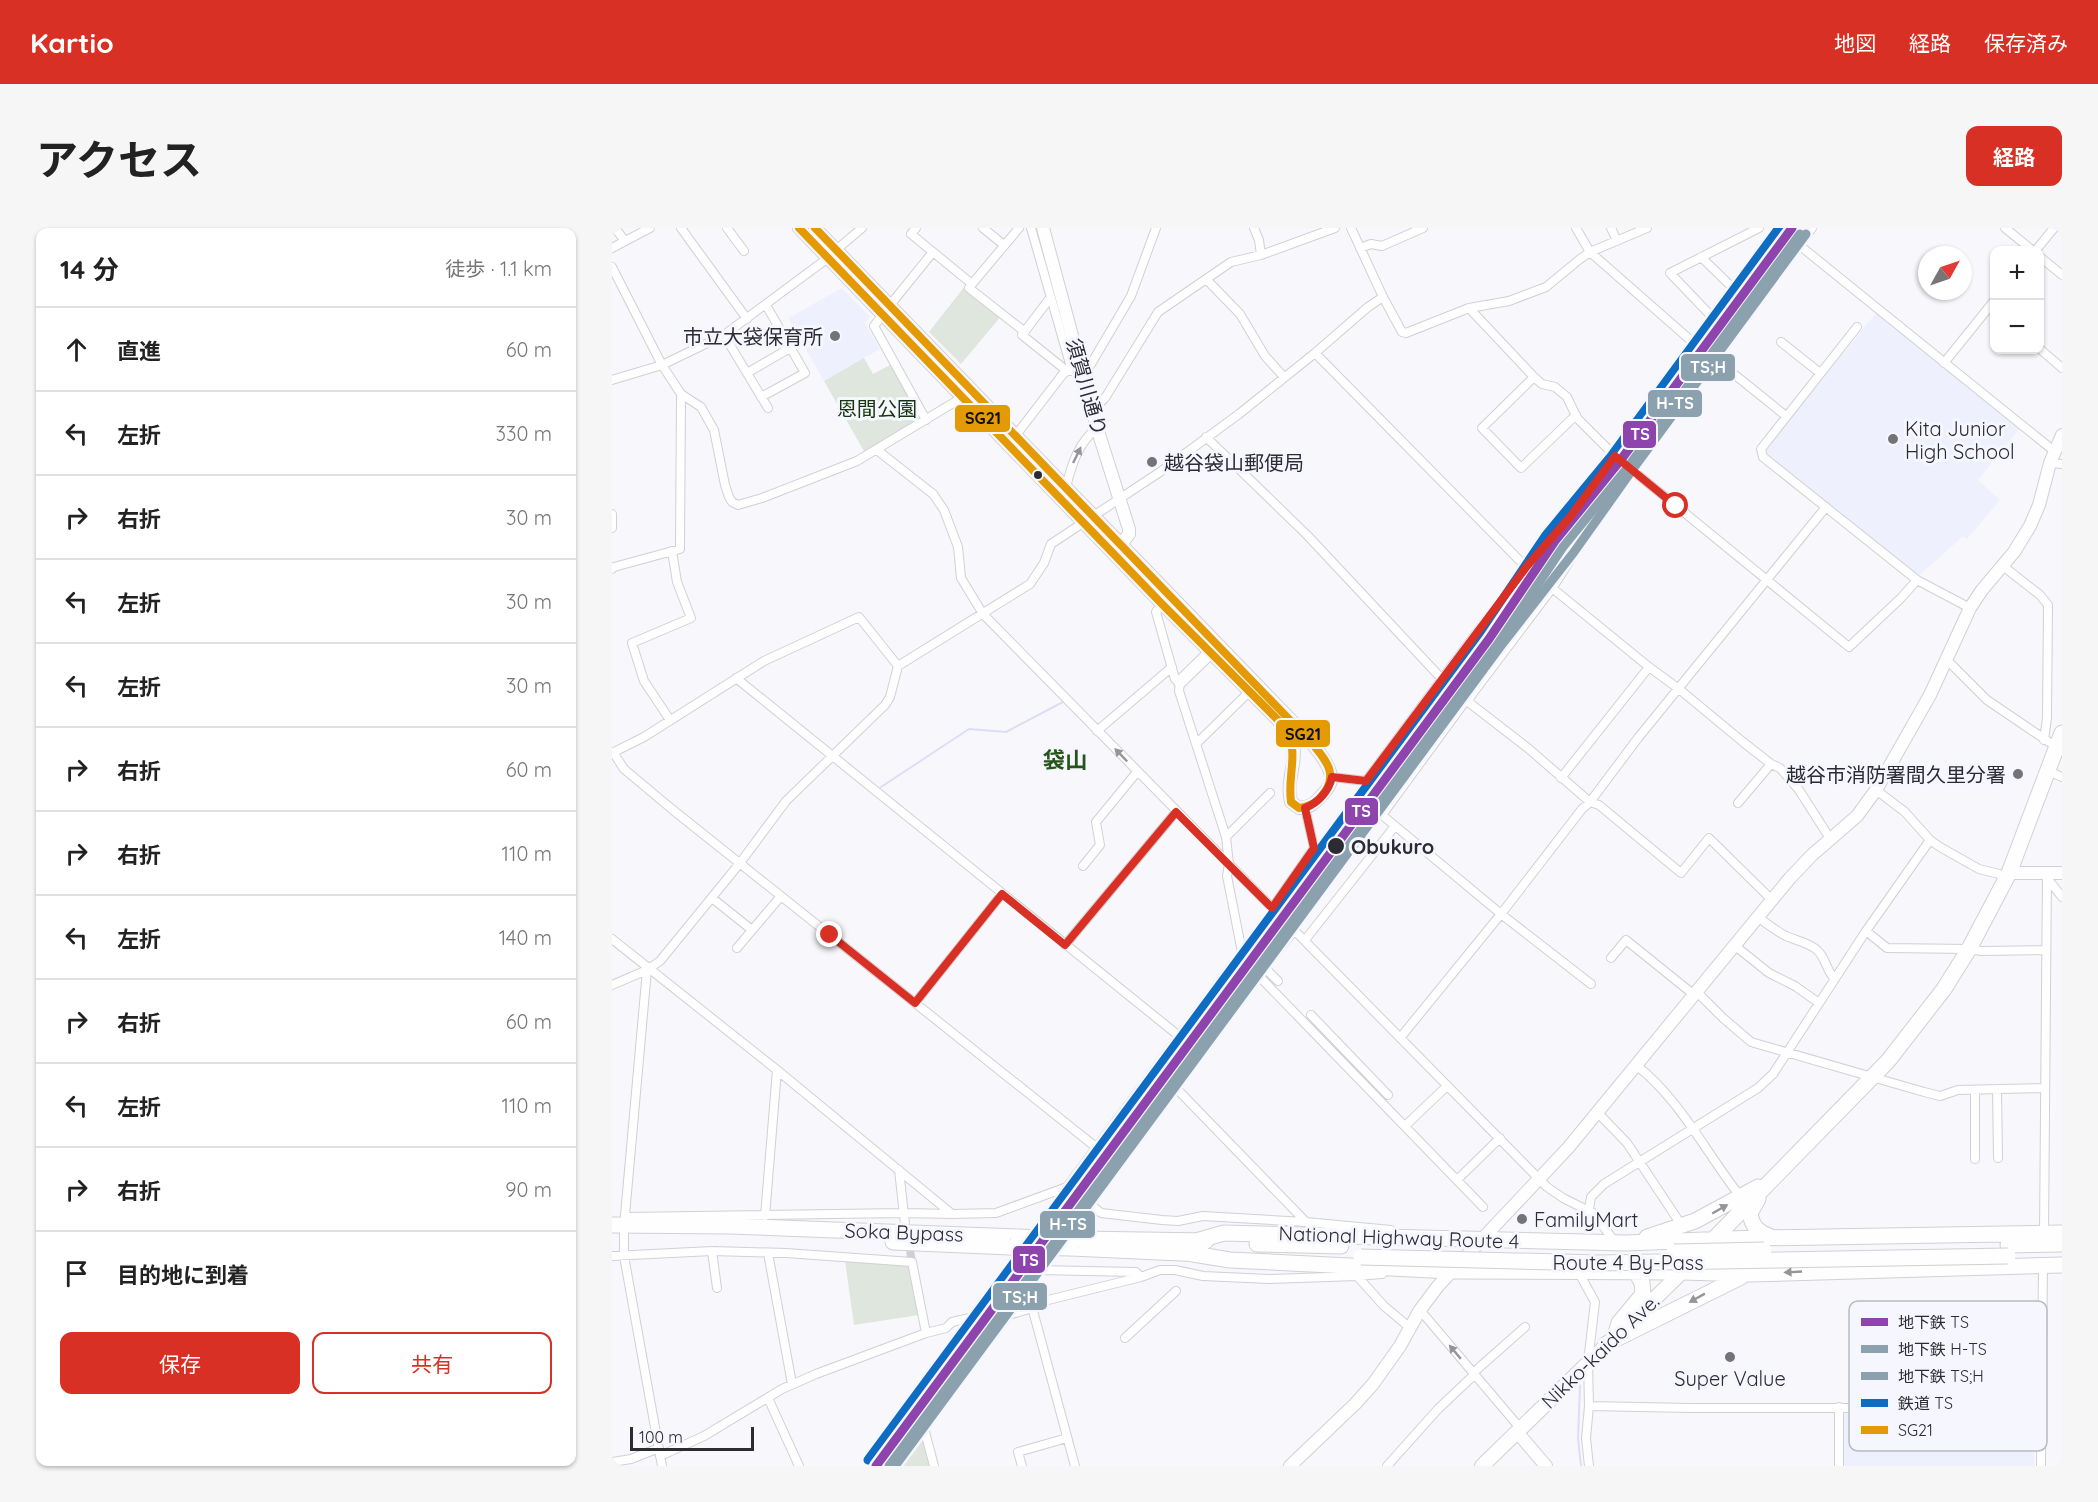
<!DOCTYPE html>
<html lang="ja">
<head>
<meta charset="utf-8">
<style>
	:root { --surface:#fff; --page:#f6f6f6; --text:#222; --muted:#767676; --line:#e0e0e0; --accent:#d93025 }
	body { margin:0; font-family:Quicksand,"Noto Sans JP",sans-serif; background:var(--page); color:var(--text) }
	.controls { position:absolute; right:18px; top:18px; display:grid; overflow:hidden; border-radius:12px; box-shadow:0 2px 4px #0004 }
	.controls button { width:54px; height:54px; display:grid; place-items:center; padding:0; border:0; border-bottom:2px solid var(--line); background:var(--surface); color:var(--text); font:30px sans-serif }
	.compass { position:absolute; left:1306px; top:18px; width:54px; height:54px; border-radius:50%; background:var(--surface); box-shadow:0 2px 4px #0004; rotate:50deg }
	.scale { position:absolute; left:18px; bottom:15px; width:124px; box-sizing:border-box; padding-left:6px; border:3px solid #2b2c32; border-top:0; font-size:16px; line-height:21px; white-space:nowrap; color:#2b2c32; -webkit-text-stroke:4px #f6f7fe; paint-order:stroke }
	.stop { position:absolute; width:18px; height:18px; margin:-14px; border:4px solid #d93025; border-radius:50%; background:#fff }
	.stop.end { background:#d93025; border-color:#fff; box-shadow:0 2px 6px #0008 }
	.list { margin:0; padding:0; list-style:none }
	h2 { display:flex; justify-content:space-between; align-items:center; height:78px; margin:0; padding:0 24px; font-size:26px }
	h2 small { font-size:20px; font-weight:400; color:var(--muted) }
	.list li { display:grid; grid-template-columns:39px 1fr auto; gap:18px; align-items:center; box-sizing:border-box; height:84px; padding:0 24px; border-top:2px solid var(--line) }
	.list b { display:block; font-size:22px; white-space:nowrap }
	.list em { font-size:20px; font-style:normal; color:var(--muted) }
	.actions { display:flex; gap:12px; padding:18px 24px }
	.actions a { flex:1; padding:14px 0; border:2px solid var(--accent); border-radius:12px; text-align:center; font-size:21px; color:var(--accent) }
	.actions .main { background:var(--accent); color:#fff }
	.icon { flex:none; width:33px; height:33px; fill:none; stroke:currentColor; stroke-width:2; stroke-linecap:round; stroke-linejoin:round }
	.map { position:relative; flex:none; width:1450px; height:1238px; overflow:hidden; border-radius:12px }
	header { display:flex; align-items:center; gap:36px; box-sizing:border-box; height:84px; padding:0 30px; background:var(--accent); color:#fff }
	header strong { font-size:28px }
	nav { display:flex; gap:33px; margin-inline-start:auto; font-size:21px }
	.intro { display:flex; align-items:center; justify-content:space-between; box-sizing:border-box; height:144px; padding:0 36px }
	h1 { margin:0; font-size:42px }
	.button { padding:15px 27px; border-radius:12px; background:var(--accent); color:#fff; font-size:21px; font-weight:700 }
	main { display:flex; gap:36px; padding:0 36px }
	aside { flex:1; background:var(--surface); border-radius:12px; box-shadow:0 2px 4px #0004 }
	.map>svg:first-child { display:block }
	.built { fill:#eff0fd }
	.green { fill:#dee6dd }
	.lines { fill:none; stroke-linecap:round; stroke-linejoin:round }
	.stream { stroke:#ddddf6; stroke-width:2 }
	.street-tunnel { stroke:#cfcfd4; stroke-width:8; stroke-dasharray:8 4; stroke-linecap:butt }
	.street-casing { stroke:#d0d0d5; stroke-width:10 }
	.secondary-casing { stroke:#d0d0d5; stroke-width:14 }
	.primary-casing { stroke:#d0d0d5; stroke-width:16 }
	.highway-casing { stroke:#d0d0d5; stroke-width:17 }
	.street { stroke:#fefeff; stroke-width:8 }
	.secondary { stroke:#fefeff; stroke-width:12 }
	.primary { stroke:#fefeff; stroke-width:14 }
	.highway { stroke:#fefeff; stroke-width:15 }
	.highway-bridge-casing { stroke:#d0d0d5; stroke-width:17; stroke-linecap:butt }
	.highway-bridge { stroke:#fefeff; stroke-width:15 }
	.bus-1-casing { stroke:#f6f7fe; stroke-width:12 }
	.bus-1 { stroke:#e39a05; stroke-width:8 }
	.rail-1-casing { stroke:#f6f7fe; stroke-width:14 }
	.rail-1 { stroke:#0f6cc3; stroke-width:9 }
	.metro-1-casing { stroke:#f6f7fe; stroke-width:14 }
	.metro-2-casing { stroke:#f6f7fe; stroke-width:14 }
	.metro-3-casing { stroke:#f6f7fe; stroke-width:14 }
	.metro-1 { stroke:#8e44ad; stroke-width:9 }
	.metro-2 { stroke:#8ba2ae; stroke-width:9 }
	.metro-3 { stroke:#8ba2ae; stroke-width:9 }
	.oneway { fill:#949598 }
	.route { stroke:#d93025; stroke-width:8 }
	.poi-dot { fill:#737379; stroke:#f6f7fe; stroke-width:2 }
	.bus-dot { fill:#2b2c32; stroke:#f6f7fe; stroke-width:2 }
	.labels { text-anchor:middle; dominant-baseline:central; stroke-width:6; stroke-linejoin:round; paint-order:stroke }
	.poi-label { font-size:20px; fill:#2b2c32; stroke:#f6f7fe; text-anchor:start }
	.street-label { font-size:20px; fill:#2b2c32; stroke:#f6f7fe }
	.park-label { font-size:20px; fill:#16360d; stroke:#f6f7fe }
	.stop-label { font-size:20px; font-weight:bold; fill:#2b2c32; stroke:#f6f7fe; text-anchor:start }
	.quarter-label { font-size:22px; font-weight:bold; fill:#27541b; stroke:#f6f7fe }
	.key { fill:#f6f7fe; stroke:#b9bac1; stroke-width:1.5 }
	.key-label { font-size:16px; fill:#2b2c32 }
	.line-badge { stroke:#f6f7fe; stroke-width:2 }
	.badge-label { font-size:16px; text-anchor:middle; font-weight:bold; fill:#fff }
	.pale-badge-label { font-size:16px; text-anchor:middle; font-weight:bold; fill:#111 }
</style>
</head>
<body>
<header>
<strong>Kartio</strong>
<nav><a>地図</a><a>経路</a><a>保存済み</a></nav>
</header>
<div class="intro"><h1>アクセス</h1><a class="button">経路</a></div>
<main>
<aside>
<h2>14 分<small>徒歩 · 1.1 km</small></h2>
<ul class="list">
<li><svg class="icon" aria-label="ahead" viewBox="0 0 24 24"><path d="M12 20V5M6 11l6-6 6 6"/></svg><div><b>直進</b></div><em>60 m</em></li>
<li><svg class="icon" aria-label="left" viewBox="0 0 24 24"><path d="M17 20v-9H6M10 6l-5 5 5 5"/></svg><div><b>左折</b></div><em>330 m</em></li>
<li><svg class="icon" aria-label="right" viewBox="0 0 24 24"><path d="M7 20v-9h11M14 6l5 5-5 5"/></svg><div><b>右折</b></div><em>30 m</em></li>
<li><svg class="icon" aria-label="left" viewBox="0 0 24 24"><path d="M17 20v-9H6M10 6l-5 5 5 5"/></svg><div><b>左折</b></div><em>30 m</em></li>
<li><svg class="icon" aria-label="left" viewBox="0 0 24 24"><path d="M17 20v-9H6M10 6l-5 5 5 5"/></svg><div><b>左折</b></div><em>30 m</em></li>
<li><svg class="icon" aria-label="right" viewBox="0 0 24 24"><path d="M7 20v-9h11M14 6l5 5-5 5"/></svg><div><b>右折</b></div><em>60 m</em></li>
<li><svg class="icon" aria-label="right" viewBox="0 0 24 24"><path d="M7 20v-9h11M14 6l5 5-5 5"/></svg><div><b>右折</b></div><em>110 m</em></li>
<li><svg class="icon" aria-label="left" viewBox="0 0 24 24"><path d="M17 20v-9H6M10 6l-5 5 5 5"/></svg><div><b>左折</b></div><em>140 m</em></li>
<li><svg class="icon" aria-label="right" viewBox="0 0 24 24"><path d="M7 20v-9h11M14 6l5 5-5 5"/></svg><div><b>右折</b></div><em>60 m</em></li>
<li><svg class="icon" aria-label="left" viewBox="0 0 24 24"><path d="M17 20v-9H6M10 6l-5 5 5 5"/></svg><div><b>左折</b></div><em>110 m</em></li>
<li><svg class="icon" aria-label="right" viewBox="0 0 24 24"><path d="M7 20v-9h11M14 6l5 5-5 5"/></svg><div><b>右折</b></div><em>90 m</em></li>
<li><svg class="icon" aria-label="arrive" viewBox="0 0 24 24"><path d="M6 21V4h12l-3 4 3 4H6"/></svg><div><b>目的地に到着</b></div></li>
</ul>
<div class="actions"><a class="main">保存</a><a>共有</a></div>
</aside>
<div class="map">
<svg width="1450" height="1238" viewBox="0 0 1450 1238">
	<rect width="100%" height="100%" fill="#f8f8fc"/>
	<!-- built -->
	<path class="built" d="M230,60l28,29 -5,6 15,26 -56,32 -36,-63z
		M1264,85l144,115 -42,52 22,20 -33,39 -4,-3 -44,40 -152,-121 -2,-6z
		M1235,1185l183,1 4,3v49h-191v-50z"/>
	<!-- green -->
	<path class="green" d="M353,58l37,29 -41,49 -32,-32z
		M252,130l9,16 17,-9 30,50 -1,8 -54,30 -41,-72z
		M233,1033l64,5 10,49 -65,10z
		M309,1208l8,30h-30z"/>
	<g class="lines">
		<!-- stream -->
		<path class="stream" d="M269,559l88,-58 37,3 57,-30
			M968,1157l-2,53 3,28"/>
		<!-- street-tunnel -->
		<path class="street-tunnel" d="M296,1011l4,23"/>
		<!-- street casing -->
		<g class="street-casing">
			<path id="street" d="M3,0l10,13
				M69,0l66,91
				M115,0l17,23
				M304,0l-5,6 61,50 -3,4 56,44
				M371,0l21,17
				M419,0l41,143
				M642,0l5,12 2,15
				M739,0l32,69 19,35 4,1 63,-25 40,-7 37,-14 34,-28 10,-7 57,-24
				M964,0l14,24 106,93
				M999,0l6,13
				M1166,0l276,223
				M1393,0l27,22
				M1187,17l13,-17
				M0,20l38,-20
				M748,20l11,-4 11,2 41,-18
				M224,22l26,-22
				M1424,22l18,-22
				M1089,29l35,34
				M1428,29l22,18
				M0,39l50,98 19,29 20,13 13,23 11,55 4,12 3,5 6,3 24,-7 95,-37 106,-64
				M595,52l33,34 25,42 19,21
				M360,56l47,-56
				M438,70l-28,37 45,36
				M278,77l43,-53
				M857,80l65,69 8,7 13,3 12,10 10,21 38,38 234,191 52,-49 16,-18
				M271,86l-9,12 52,94
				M1103,92l-45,-47 89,-45
				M1245,99l-96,122 2,8 154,123 53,28
				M112,107l44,73
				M1169,114l39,31
				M1428,121l22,19
				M703,125l209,212 125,102 30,22 64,53 28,22 9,4 19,22 32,50
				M1332,135l50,-62
				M135,145l43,-25
				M472,148l47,-80 25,-68
				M922,149l-52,51 39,40 55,-53
				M0,152l50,-15 62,-30 104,-77
				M149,169l44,-24 -39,-68
				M481,182l12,-12 53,-86 73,-50 30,-7 74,-27
				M404,207l47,-61 4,-3h6
				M594,209l101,98 135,144 85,-113 43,-49 212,-286
				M1438,235l12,1
				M454,259c6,-23 12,-44 31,-59
				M0,286v14
				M1391,338l37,29 8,10 -1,113 -3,22
				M0,341l2,-2 66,-18 1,-155
				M550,376l-6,8 19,67 5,3 -1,9 47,146 3,27 318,323 16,11 30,15 22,29
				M1335,432l40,40 62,42
				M124,450l443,358
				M855,473l86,-114 42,-66 119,-163 72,58
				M58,492l-26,-39 -12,-38 59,-25 -14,-36 -5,-31
				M485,503l75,-64
				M584,516l53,-52
				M1,524l11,17 49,41 424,338
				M0,525l32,-16 120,-76 95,-44 39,49
				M1436,543l14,6
				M720,549l34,4 76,-102
				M949,550l88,-111
				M1264,562l29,22 25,28 10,7 39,22 28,7
				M1126,575l33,-39
				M614,609l44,-44
				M471,638l17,-21 -4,-23 41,-50
				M1435,650l15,19
				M100,670l40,32
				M660,680l42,-60 -9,-40
				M1146,689c9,7 18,14 28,19 11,5 22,6 31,14 9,8 9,20 17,28
				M1254,703l21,17 82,1 12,2 65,-1
				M0,711l165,131 175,144 44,-1 71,-26 175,-235 -15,-76 2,-12 -246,-250 -22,-36 -3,-31 -14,-37 -11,-16 -56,-44
				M693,712l90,-114
				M453,717l111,-133
				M1122,717l35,28 26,13 24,17
				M125,720l44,-52
				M999,730l15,-18 67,54
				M654,737l2,6 10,10
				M35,742l-23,256v30l38,210
				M645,746l226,233
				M979,756l-90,-70 -119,-99 82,-112 3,-2 62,48 61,53 9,3 82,68 28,-35 63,62
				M0,757l35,-15 13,-9 80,-98 46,-62 99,-96 5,-8 8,-31 132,-82 14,-21 7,-19 109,-72 79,-58 76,-61 53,-46 15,-10
				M1084,763l27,27 28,24 173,50 16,4 18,-6 86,-2
				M303,775l87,-109
				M699,787l77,80
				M788,810l101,-124 81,-105 8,-7 48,-64 188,-231
				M1024,837c44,34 70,88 104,131
				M562,858l132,136
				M1385,861l1,69
				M986,885l29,30 55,83
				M793,898l42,-40
				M1363,931v-69
				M287,942l6,54
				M845,952l43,-42
				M476,974l13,11 61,7 16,1 25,-5 103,6 85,8
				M977,981l2,-12 13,-13 154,-96 15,-14 93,-143 64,-91
				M153,988l12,-146
				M14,989l279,-4 47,1
				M1432,1005l3,-360
				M100,1023l5,37
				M156,1025l24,131
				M0,1028l100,-5 74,2 126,9 14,71 -110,41 -34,15 -78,47 -44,20
				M426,1042l98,2 5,5
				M967,1045l16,29 -7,60 1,44 -3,32 3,28
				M745,1048l25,-2
				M808,1082l100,118
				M314,1105l20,-5 6,-6 22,-5
				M513,1110l51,-47
				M861,1145l52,-46
				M156,1170l31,68
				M977,1178l101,2h352
				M1227,1179v59
				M312,1200l10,38
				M0,1234l19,-3 28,-11
				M284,1238l112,-151 18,-5 10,-7 105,-26 19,-7h15l28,6 66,3 88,-3 27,30 25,21
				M410,1238l-4,-14 49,-14
				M463,1238l-49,-181 219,-296 50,-59
				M775,1238l51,-57 36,-34
				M1429,1238l2,-200"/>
		</g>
		<!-- secondary casing -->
		<g class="secondary-casing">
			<path id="secondary" d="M187,0l363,376 123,123c20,28 -1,47 6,75l8,6c11,0 16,-5 23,-13 5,-5 9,-10 9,-16 1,-17 -28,-46 -39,-58l-477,-493
				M431,0l54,200 32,101v5l-7,9
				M568,454l36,-35
				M1397,645h53
				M905,1204l29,34
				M678,1238l65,-62 18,-20 27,-38 20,-36 18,-24 130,-138 222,-270 22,-23 45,-39 19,-26 54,-95 40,-87 12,-18 32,-38 16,-26 9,-21 11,-42 12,-28"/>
		</g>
		<!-- primary casing -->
		<g class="primary-casing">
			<path id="primary" d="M870,1238l200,-194"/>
		</g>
		<!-- highway casing -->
		<g class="highway-casing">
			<path id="highway" d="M1146,971l-8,14c2,14 8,19 21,24
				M0,997l118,1 288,11
				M1035,1009l48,-16 63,-34
				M468,1011l126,2
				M584,1013l28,-8 402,10 130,-5 306,-5
				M281,1014l117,5
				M645,1016l84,2
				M1097,1016l179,-183 56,-72 25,-40 40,-76 53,-140
				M1396,1017l54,-1
				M459,1020l132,6
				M581,1026l37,6 221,11 231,1 68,2 312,-9
				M1003,1108l4,-13 24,-29 -1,-11 -6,-11
				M994,1116l135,-67"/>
		</g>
		<!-- street -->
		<use href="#street" class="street"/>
		<!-- secondary -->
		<use href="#secondary" class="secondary"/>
		<!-- primary -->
		<use href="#primary" class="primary"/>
		<!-- highway -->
		<use href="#highway" class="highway"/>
		<!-- highway-bridge casing -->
		<g class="highway-bridge-casing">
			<path id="highway-bridge" d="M406,1009l61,2
				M398,1019l61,1
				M1062,1024l90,-2
				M749,1029l237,6 410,-7"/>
		</g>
		<!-- highway-bridge -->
		<use href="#highway-bridge" class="highway-bridge"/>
		<!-- bus-1 casing -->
		<g class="bus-1-casing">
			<path id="bus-1" d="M187,0l363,376 123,123c15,27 2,47 6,75l8,6c9,-1 15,-4 21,-10 21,-23 6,-38 -11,-58l-494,-512"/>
		</g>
		<!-- bus-1 -->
		<use href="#bus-1" class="bus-1"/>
		<!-- rail-1 casing -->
		<g class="rail-1-casing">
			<path id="rail-1" d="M256,1232l612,-827 66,-98 66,-80 167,-227"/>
		</g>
		<!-- rail-1 -->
		<use href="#rail-1" class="rail-1"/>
		<!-- metro-1 casing -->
		<g class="metro-1-casing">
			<path id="metro-1" d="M264,1238l613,-827 66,-98 65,-80 172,-233"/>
		</g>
		<!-- metro-2 casing -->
		<g class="metro-2-casing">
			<path id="metro-2" d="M277,1238l608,-821 66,-98 65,-80 172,-233"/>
		</g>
		<!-- metro-3 casing -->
		<g class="metro-3-casing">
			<path id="metro-3" d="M283,1238l605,-819 74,-95 59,-83 173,-235"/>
		</g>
		<!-- metro-1 -->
		<use href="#metro-1" class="metro-1"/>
		<!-- metro-2 -->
		<use href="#metro-2" class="metro-2"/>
		<!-- metro-3 -->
		<use href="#metro-3" class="metro-3"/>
	</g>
	<!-- one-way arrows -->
	<defs><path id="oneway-solid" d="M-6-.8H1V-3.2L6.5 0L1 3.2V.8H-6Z" transform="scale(1.5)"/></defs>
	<g class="oneway">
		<use href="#oneway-solid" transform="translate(465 227) rotate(-64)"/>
		<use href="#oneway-solid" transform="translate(509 527) rotate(-134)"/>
		<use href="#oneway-solid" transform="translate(1108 981) rotate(-30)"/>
		<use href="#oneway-solid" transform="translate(1181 1044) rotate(177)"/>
		<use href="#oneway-solid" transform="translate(1085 1070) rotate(151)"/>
		<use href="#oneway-solid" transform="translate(843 1124) rotate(-130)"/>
	</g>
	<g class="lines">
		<!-- route -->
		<path class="route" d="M218,707l85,68 87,-109 63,51 111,-133 96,96 42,-60 -9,-40c13,-5 24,-17 27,-31l34,4 161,-215 43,-49 45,-61 61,50"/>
	</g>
	<!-- markers -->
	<g class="poi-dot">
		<circle cx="223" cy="108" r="6"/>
		<circle cx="1281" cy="211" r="6"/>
		<circle cx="540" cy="234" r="6"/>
		<circle cx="1406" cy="546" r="6"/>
		<circle cx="910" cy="991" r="6"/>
		<circle cx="1118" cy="1129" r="6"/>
	</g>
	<g class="bus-dot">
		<circle cx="426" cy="247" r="5"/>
		<circle cx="724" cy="618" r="9"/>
	</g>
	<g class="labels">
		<!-- poi labels -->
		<g class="poi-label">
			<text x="211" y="108" text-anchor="end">市立大袋保育所</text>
			<text x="1293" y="200">Kita Junior<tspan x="1293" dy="23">High School</tspan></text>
			<text x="552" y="234">越谷袋山郵便局</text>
			<text x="1394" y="546" text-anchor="end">越谷市消防署間久里分署</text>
			<text x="922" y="991">FamilyMart</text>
			<text x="1118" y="1150" text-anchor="middle">Super Value</text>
		</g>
		<!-- street labels -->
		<g class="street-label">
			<text transform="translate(475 159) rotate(74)">須賀川通り</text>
			<text transform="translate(292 1004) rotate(2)">Soka Bypass</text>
			<text transform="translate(787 1009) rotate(2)">National Highway Route 4</text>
			<text x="1016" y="1034">Route 4 By-Pass</text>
			<text transform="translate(988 1123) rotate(-44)">Nikko-kaido Ave.</text>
		</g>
		<!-- park labels -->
		<g class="park-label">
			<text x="265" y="180">恩間公園</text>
		</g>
		<!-- stop labels -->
		<g class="stop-label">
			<text x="739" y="618">Obukuro</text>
		</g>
		<!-- quarter labels -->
		<g class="quarter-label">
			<text x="453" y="532">袋山</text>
		</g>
	</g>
	<!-- legend -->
	<rect x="1237" y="1073" width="198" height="150" rx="9" class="key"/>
	<rect x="1249" y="1090" width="27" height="8" fill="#8e44ad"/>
	<rect x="1249" y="1117" width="27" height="8" fill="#8ba2ae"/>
	<rect x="1249" y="1144" width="27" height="8" fill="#8ba2ae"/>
	<rect x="1249" y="1171" width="27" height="8" fill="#0f6cc3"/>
	<rect x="1249" y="1198" width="27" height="8" fill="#e39a05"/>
	<g class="key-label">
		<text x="1286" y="1100">地下鉄 TS</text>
		<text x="1286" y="1127">地下鉄 H-TS</text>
		<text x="1286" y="1154">地下鉄 TS;H</text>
		<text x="1286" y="1181">鉄道 TS</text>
		<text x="1286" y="1208">SG21</text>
	</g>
	<g class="line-badge">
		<rect x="1068" y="125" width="56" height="29" rx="6" fill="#8ba2ae"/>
		<rect x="1035" y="161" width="56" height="29" rx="6" fill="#8ba2ae"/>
		<rect x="342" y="176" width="57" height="29" rx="6" fill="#e39a05"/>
		<rect x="1010" y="192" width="35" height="29" rx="6" fill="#8e44ad"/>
		<rect x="663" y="491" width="56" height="29" rx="6" fill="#e39a05"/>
		<rect x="732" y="569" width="35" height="29" rx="6" fill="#8e44ad"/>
		<rect x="427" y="982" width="57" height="29" rx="6" fill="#8ba2ae"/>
		<rect x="400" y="1017" width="34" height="29" rx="6" fill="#8e44ad"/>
		<rect x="380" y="1054" width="56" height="29" rx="6" fill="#8ba2ae"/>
	</g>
	<g class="badge-label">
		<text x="1096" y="145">TS;H</text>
		<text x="1063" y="181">H-TS</text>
		<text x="1028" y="212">TS</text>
		<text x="749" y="589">TS</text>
		<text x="456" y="1002">H-TS</text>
		<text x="417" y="1038">TS</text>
		<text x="408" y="1075">TS;H</text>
	</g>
	<g class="pale-badge-label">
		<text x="371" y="196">SG21</text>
		<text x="691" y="512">SG21</text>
	</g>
</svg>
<div class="controls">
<button>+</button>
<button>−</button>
</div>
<svg class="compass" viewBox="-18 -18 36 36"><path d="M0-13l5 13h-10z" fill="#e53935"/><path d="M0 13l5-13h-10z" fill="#767676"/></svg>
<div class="scale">100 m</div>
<div class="stop" style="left:1064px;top:278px"></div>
<div class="stop end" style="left:218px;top:707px"></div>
</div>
</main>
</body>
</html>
